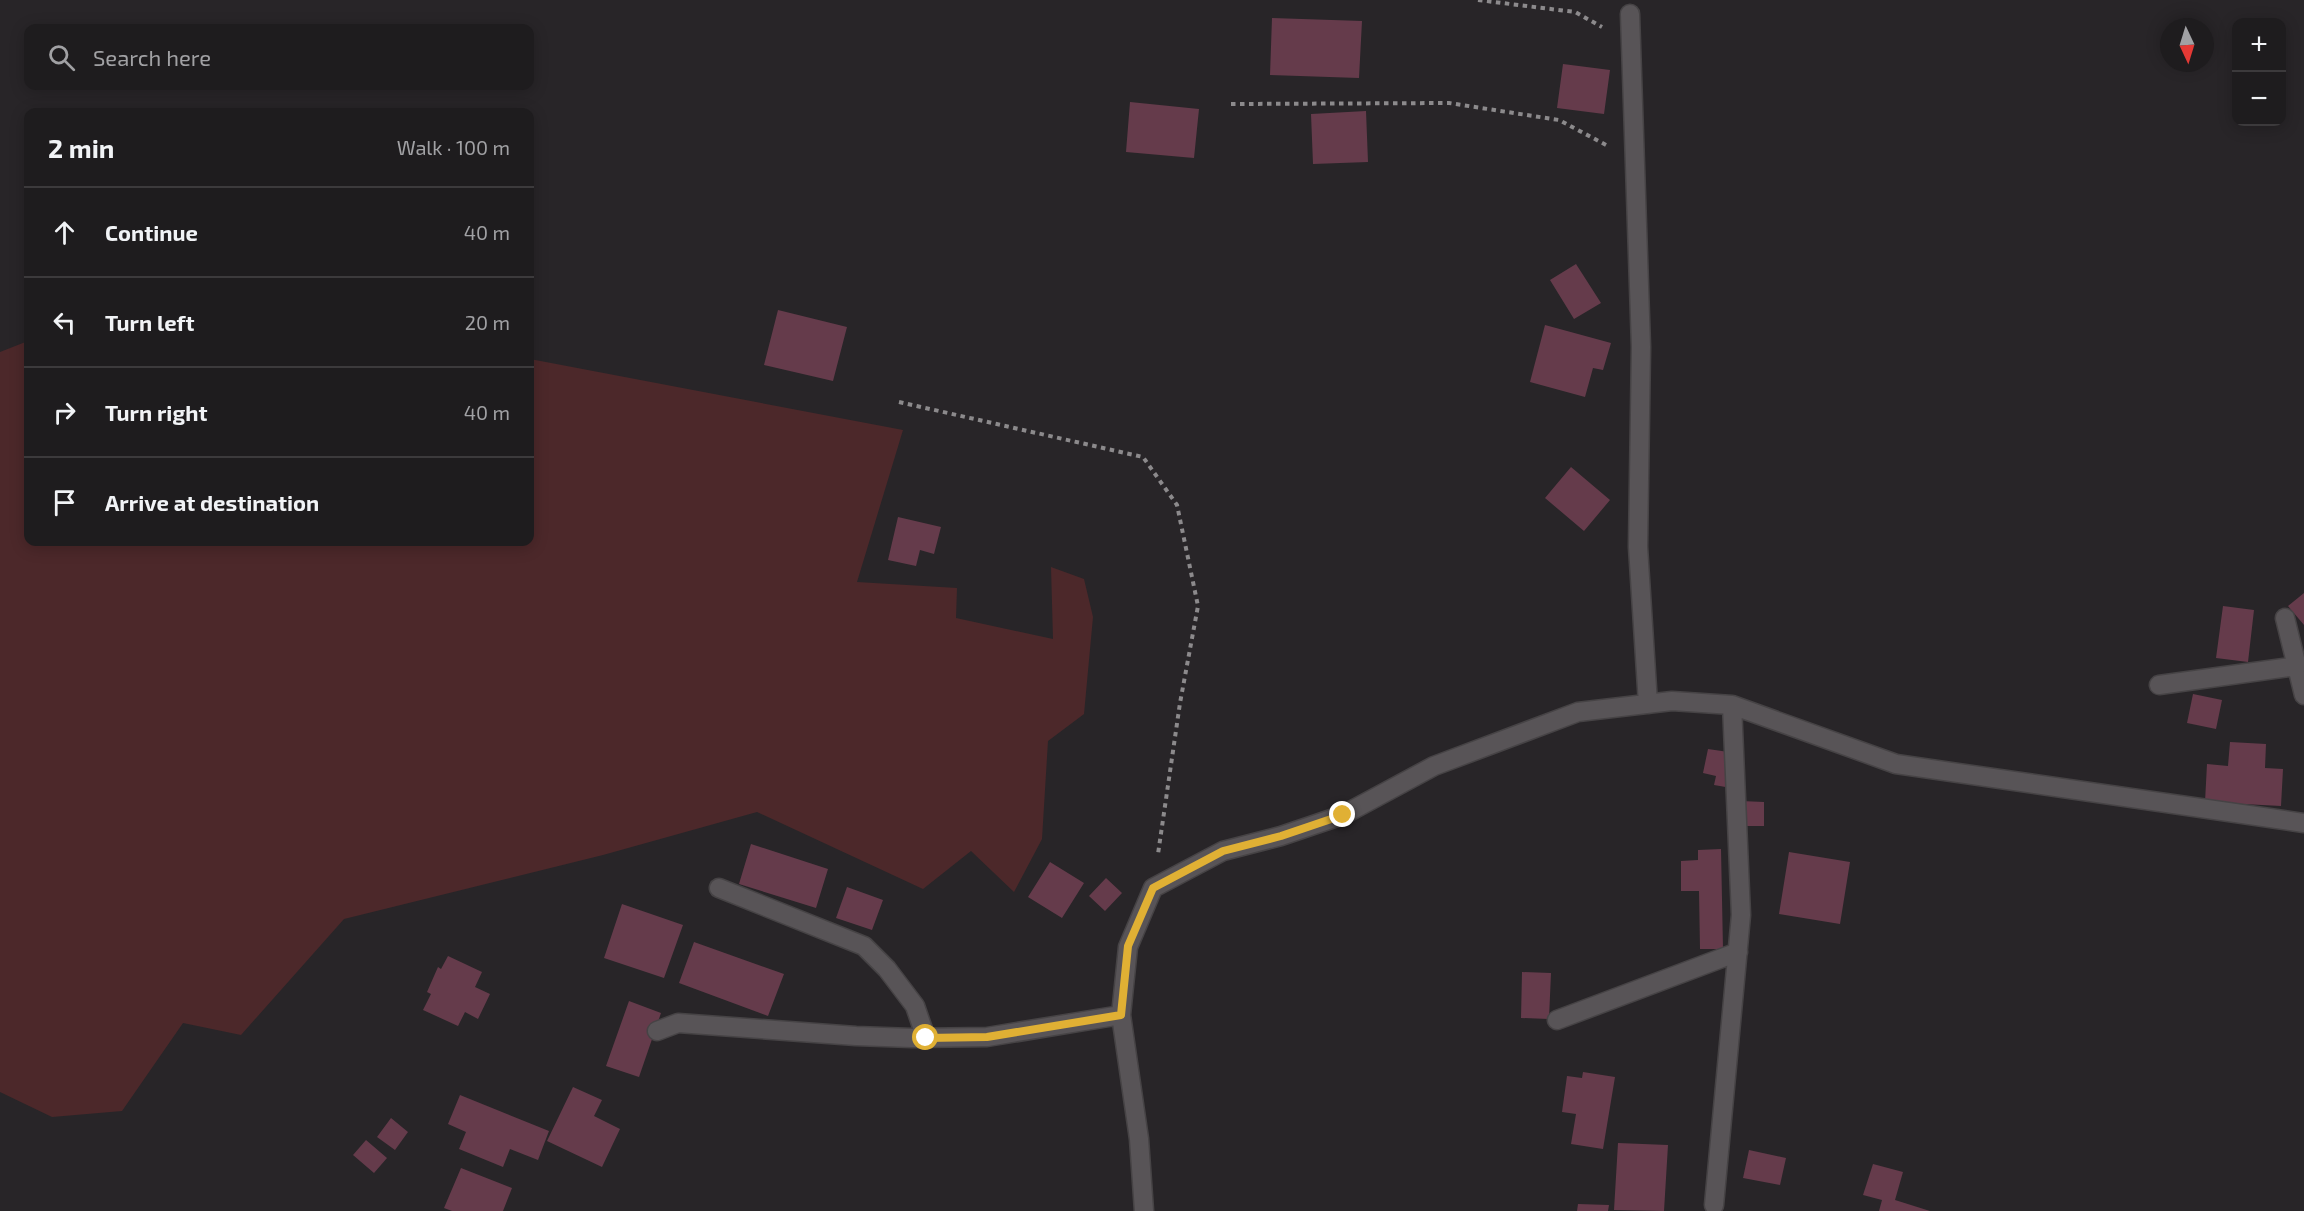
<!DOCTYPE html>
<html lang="en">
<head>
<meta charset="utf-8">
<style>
	:root { --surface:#1e1c1e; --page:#262527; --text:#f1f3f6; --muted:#a1a1a4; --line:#3c3a3c }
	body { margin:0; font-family:"Exo 2",sans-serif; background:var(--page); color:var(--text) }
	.controls { position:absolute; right:18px; top:18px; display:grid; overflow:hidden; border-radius:12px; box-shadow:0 3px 15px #0003 }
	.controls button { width:54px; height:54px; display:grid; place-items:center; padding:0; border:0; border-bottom:2px solid var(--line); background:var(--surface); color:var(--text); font:30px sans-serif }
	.compass { position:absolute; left:2160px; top:18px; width:54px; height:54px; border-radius:50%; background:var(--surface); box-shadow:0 3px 15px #0003; rotate:176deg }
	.stop { position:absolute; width:18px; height:18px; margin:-14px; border:4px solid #e0b034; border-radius:50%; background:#fff }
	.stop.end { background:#e0b034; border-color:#fff; box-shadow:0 2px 6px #0008 }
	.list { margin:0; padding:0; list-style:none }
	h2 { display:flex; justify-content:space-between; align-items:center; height:78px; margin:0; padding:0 24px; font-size:26px }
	h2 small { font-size:20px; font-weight:400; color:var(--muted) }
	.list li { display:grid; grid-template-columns:39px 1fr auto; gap:18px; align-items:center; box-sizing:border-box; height:90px; padding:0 24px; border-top:2px solid var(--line) }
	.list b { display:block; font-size:22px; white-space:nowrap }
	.list em { font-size:20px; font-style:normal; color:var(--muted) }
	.icon { flex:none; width:33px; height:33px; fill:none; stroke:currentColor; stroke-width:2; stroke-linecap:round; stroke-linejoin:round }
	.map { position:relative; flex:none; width:2304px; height:1211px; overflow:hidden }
	.search { position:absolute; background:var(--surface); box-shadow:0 3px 15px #0003; left:24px; top:24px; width:510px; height:66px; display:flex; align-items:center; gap:15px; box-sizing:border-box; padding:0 21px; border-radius:12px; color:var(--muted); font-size:22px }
	.panel { position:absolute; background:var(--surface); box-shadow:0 3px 15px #0003; left:24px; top:108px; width:510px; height:438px; border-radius:12px }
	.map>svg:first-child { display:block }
	.green { fill:#4c282a }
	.building { fill:#653b4b }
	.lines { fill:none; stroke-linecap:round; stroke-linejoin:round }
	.minor-casing { stroke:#464345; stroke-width:21 }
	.path { stroke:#8c8a8c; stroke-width:4; stroke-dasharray:4.5 4.5; stroke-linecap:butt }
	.minor { stroke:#585457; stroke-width:18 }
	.route { stroke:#e0b034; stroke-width:8 }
</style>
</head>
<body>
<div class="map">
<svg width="2304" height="1211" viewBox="0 0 2304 1211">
	<rect width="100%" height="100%" fill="#282528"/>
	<!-- green -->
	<path class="green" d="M28,341v201h502v-183l373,71 -46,152 100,6 -1,30 97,21 -2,-72 33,12 9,38 -9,97 -36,27 -6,98 -28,53 -43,-41 -48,38 -166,-77 -154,43 -259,64 -103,116 -58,-12 -61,88 -70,6 -52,-25v-740z"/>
	<!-- building -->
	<path class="building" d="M1272,18l90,3 -3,57 -89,-3z
		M1563,64l47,6 -6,44 -47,-6z
		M1130,102l69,7 -5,49 -68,-6z
		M1366,111l2,51 -55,2 -2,-50z
		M1576,264l25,39 -27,16 -24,-39z
		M778,310l69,17 -14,54 -69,-16z
		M1545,325l66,18 -8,27 -10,-2 -8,29 -55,-15z
		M1571,467l39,33 -26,31 -39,-33z
		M898,517l43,10 -7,27 -14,-4 -4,16 -28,-6z
		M2304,593v32l-16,-19z
		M2223,606l31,4 -6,52 -32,-4z
		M2193,694l29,6 -6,29 -29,-6z
		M2230,742l36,2 -1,24 18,1 -2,37 -76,-4 2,-38 21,2z
		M1708,749l34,5 -5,35 -23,-4 2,-9 -13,-3z
		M1741,801l23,1v24h-24z
		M751,844l77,25 -12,39 -77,-24z
		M1721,849l2,100h-23l-1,-58h-18v-30l17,-1v-10z
		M1789,852l61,10 -10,62 -61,-10z
		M1050,862l34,21 -22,35 -34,-21z
		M1106,878l16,15 -17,18 -16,-15z
		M847,887l36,13 -11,30 -36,-12z
		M622,904l61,21 -19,53 -60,-20z
		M694,942l90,32 -16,42 -89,-33z
		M448,956l34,16 -7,15 15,7 -12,25 -13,-7 -7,14 -35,-16 8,-16 -4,-2 11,-25 3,2z
		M1522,972l29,1 -2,46 -28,-1z
		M629,1001l32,12 -22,64 -33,-11z
		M1583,1072l32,5 -12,72 -32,-5 5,-30 -14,-2 5,-36 15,2z
		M573,1087l29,13 -8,16 26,13 -18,38 -55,-26z
		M460,1095l89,36 -11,29 -28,-11 -7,18 -44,-18 7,-17 -18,-8z
		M391,1118l17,14 -13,18 -18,-13z
		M366,1140l21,18 -13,15 -21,-18z
		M1618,1143l50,2 -4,66 -50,-1z
		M1749,1150l37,8 -6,27 -37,-7z
		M1873,1164l30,8 -8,28 35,11h-51l3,-11 -19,-5z
		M461,1168l51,20 -9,23h-51l-8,-3z
		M1578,1204l31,1 -1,6h-31z"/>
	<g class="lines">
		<!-- minor casing -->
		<g class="minor-casing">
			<path id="minor" d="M1630,14l11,333 -3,200 10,157
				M2285,618l19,77
				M2159,685l138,-19
				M719,888l145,58 23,23 28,37 11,32
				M1557,1020l181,-68
				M657,1031l21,-8 178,13 56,2 75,-1 134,-22
				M1714,1205l27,-290 -9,-210
				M1144,1211l-5,-72 -18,-124 7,-68 25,-59 70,-37 58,-15 62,-21 91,-49 144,-54 94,-11 60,4 164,59 408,59"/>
		</g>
		<!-- path -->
		<path class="path" d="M1478,0l97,12 27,15
			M1231,104l218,-1 110,17 49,26
			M899,402l244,55 34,48 21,101 -18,97 -22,151"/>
		<!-- minor -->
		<use href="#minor" class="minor"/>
	</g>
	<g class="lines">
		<!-- route -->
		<path class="route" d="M926,1038l61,-1 134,-22 7,-69 25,-58 70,-37 58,-15 62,-21"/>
	</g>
</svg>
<div class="controls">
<button>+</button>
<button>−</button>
</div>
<svg class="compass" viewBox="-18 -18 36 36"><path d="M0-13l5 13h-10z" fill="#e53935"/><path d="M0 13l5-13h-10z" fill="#a1a1a4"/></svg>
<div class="stop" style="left:926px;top:1038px"></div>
<div class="stop end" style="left:1343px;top:815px"></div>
<div class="search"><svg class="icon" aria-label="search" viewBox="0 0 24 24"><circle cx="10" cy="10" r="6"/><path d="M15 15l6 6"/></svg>Search here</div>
<section class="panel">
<h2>2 min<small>Walk · 100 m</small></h2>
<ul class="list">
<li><svg class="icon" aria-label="ahead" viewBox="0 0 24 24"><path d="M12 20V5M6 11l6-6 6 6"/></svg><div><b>Continue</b></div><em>40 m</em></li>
<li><svg class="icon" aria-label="left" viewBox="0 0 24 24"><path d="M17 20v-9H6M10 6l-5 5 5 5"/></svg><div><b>Turn left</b></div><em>20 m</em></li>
<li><svg class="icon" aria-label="right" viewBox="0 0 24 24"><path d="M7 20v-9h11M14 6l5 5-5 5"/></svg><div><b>Turn right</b></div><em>40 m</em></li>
<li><svg class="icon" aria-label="arrive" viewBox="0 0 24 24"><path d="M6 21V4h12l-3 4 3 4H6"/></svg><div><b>Arrive at destination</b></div></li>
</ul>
</section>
</div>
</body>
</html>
